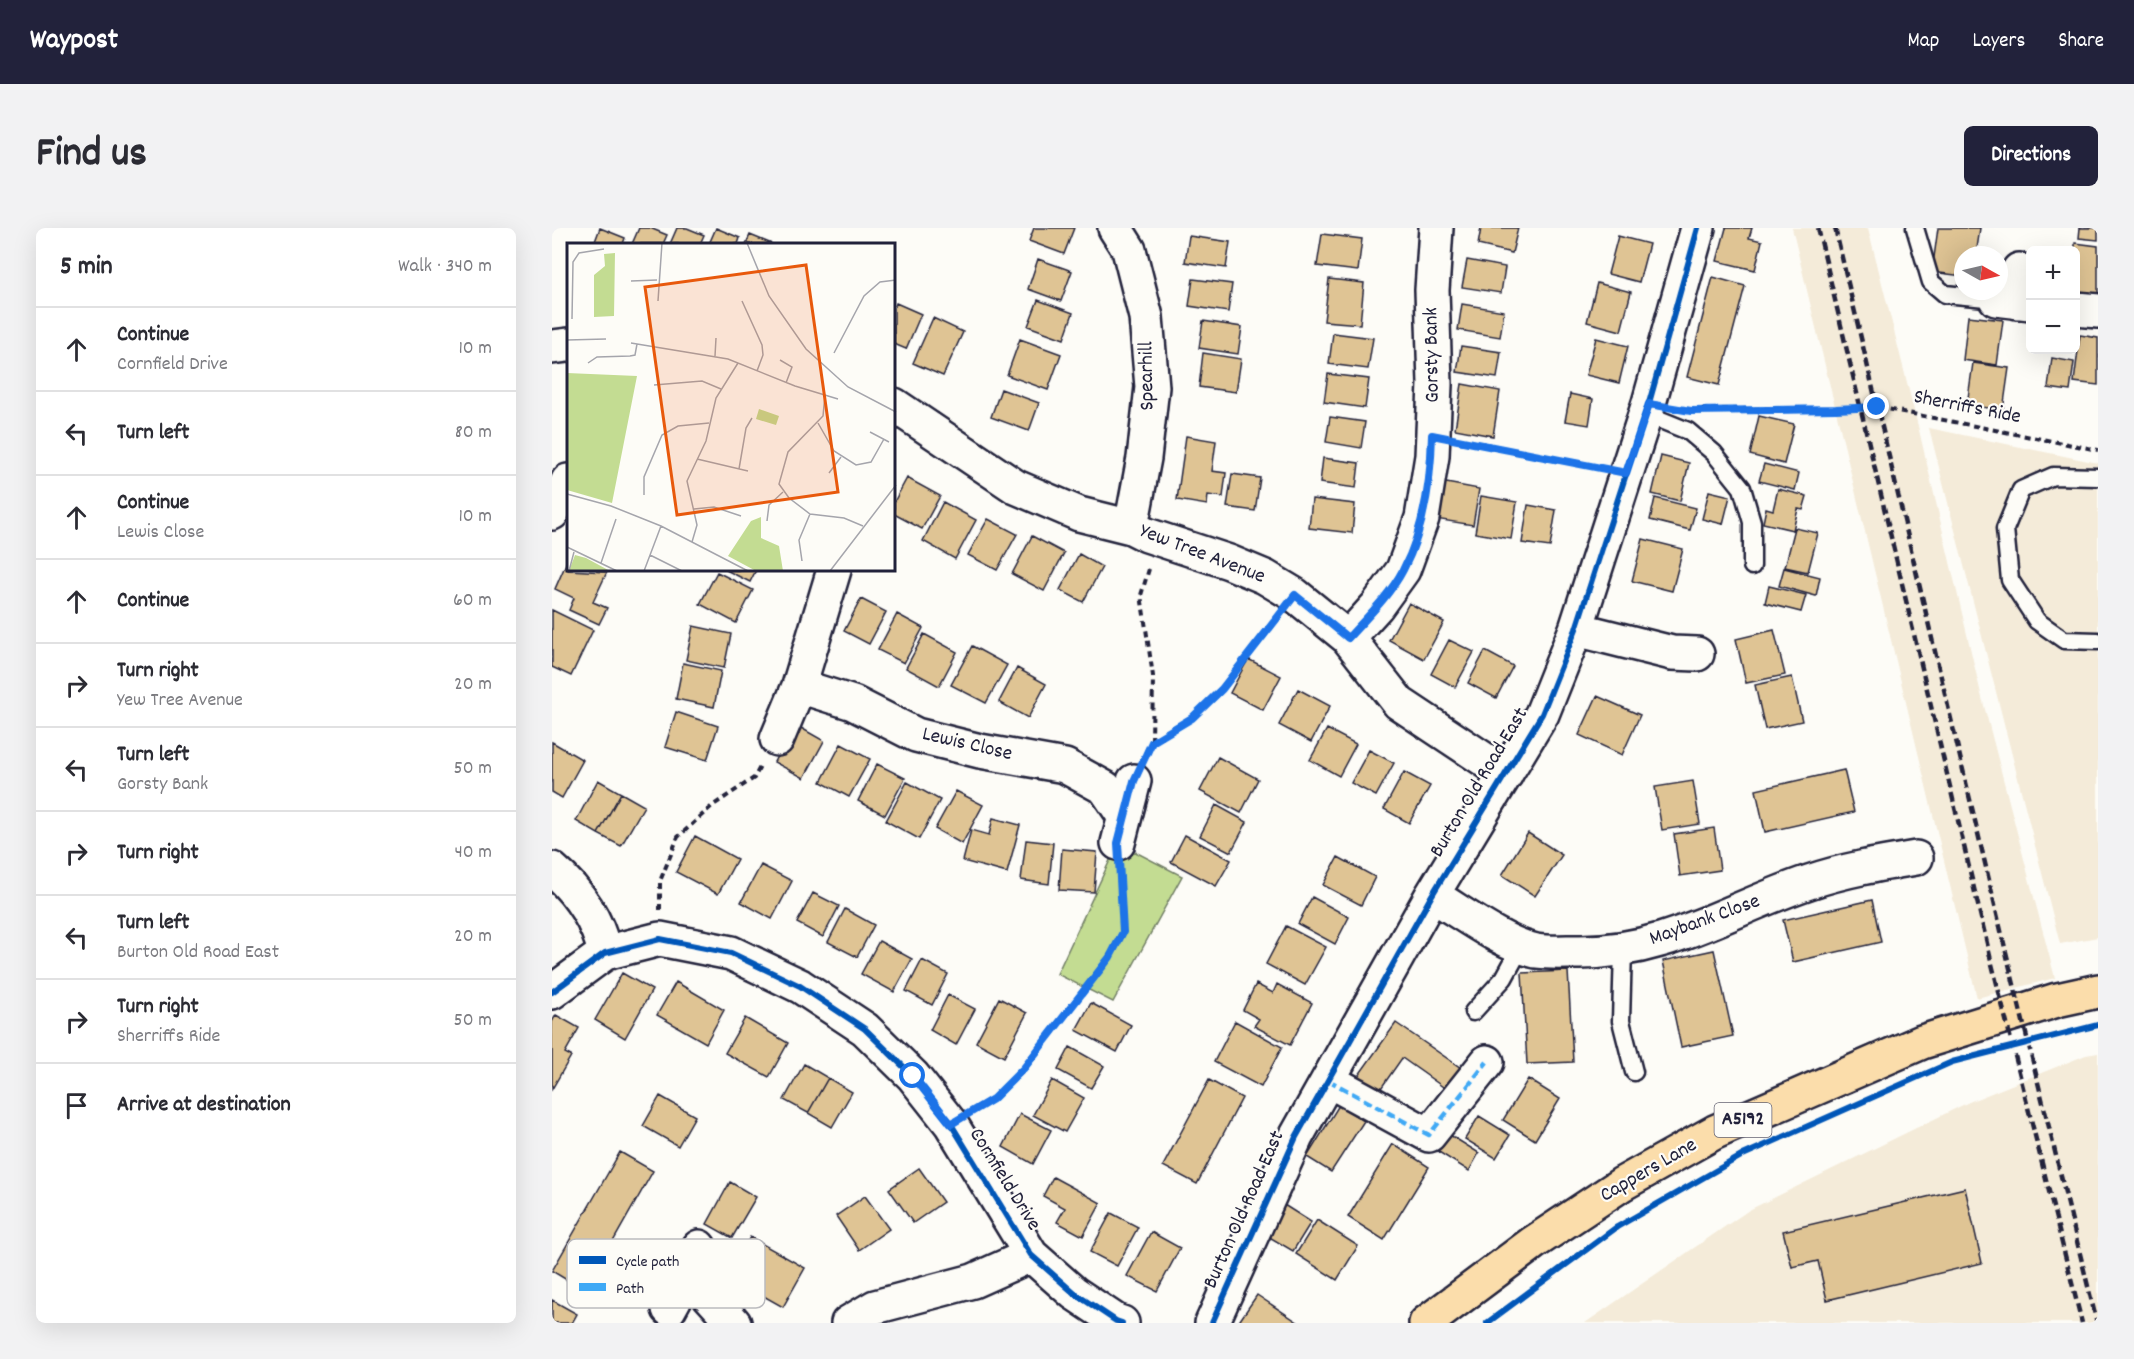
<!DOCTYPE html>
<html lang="en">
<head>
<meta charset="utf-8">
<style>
	:root { --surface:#fff; --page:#f2f2f3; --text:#2b2b33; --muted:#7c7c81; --line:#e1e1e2; --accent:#22223b }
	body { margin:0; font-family:Dekko,sans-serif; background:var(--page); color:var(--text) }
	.controls { position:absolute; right:18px; top:18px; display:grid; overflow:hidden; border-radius:9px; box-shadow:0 6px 24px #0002 }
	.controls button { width:54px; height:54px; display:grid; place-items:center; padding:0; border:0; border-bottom:2px solid var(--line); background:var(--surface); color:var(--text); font:30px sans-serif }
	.compass { position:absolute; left:1402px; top:18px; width:54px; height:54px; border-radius:50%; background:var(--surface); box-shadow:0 6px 24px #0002; rotate:98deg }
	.stop { position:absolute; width:18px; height:18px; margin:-14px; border:4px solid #1a73e8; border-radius:50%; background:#fff }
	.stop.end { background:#1a73e8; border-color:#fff; box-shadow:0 2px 6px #0008 }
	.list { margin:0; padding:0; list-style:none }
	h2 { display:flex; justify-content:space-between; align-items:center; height:78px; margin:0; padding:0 24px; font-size:26px }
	h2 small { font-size:20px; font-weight:400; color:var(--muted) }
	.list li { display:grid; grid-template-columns:39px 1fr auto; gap:18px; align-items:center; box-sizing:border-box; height:84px; padding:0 24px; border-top:2px solid var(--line) }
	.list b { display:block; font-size:22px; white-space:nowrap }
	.list p { margin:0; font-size:20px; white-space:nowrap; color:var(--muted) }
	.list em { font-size:20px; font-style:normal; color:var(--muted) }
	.icon { flex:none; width:33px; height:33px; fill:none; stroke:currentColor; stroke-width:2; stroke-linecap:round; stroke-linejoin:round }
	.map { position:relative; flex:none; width:1546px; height:1095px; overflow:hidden; border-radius:9px }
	header { display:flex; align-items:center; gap:36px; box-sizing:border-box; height:84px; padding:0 30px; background:var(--accent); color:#fff }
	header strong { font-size:28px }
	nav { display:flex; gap:33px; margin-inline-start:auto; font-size:21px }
	.intro { display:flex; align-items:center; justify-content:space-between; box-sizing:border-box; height:144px; padding:0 36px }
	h1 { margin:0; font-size:42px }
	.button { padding:15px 27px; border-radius:9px; background:var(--accent); color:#fff; font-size:21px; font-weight:700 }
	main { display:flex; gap:36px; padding:0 36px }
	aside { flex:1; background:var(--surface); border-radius:9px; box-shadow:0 6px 24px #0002 }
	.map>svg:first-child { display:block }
	.built { fill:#f4ebd9 }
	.green { fill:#c3dc92; stroke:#727f66; stroke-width:1.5 }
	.building { fill:#dfc494; stroke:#22223b; stroke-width:1.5 }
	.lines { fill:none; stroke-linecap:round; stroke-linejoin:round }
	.lane-casing { stroke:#22223b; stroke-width:21 }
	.street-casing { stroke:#22223b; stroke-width:38 }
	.highway-casing { stroke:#22223b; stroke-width:38 }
	.path { stroke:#22223b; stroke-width:4; stroke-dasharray:6 4.5; stroke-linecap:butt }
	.lane { stroke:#fdfcf7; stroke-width:16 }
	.street { stroke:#fdfcf7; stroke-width:33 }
	.highway { stroke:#fbddab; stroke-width:33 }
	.rail { stroke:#22223b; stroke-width:4.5; stroke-dasharray:9 4.5; stroke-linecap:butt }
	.quiet { stroke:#3fa9f5; stroke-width:4.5; stroke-dasharray:9 4.5; stroke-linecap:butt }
	.cycleway-casing { stroke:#fdfcf7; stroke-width:10 }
	.cycleway { stroke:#0057b8; stroke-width:6 }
	.route { stroke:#1a73e8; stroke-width:8 }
	.labels { text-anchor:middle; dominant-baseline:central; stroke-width:4.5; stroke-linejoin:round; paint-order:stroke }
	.shield { fill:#fdfcf7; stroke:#646373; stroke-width:1.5 }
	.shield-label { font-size:20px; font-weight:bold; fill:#22223b }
	.street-label { font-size:21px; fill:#22223b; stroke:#fdfcf7 }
	.inset-road { fill:none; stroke:#a5a5ac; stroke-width:1.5 }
	.view { fill:#e8590c; fill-opacity:0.15; stroke:#e8590c; stroke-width:3 }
	.inset-edge { fill:none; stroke:#22223b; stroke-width:3 }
	.key { fill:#fdfcf7; stroke:#bbbbbf; stroke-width:1.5 }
	.key-label { font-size:16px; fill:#22223b }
</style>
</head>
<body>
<header>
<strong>Waypost</strong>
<nav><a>Map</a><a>Layers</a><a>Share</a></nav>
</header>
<div class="intro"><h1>Find us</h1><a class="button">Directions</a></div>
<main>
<aside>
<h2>5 min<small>Walk · 340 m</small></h2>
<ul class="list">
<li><svg class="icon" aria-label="ahead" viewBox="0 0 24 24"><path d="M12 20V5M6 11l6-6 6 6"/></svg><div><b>Continue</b><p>Cornfield Drive</p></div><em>10 m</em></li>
<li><svg class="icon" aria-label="left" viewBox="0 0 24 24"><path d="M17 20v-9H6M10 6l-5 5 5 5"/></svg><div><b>Turn left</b></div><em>80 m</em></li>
<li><svg class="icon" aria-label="ahead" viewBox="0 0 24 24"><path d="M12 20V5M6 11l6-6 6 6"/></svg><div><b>Continue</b><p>Lewis Close</p></div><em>10 m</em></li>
<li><svg class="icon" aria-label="ahead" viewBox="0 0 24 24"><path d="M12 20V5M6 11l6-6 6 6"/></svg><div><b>Continue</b></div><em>60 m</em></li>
<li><svg class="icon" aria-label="right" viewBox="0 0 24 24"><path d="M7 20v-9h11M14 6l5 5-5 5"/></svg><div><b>Turn right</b><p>Yew Tree Avenue</p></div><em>20 m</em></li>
<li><svg class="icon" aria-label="left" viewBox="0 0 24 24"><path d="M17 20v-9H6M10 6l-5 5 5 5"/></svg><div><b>Turn left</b><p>Gorsty Bank</p></div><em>50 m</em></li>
<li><svg class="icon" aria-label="right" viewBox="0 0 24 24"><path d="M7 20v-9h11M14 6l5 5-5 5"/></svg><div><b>Turn right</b></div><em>40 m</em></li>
<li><svg class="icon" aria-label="left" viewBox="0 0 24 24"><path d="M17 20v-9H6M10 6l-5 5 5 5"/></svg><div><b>Turn left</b><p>Burton Old Road East</p></div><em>20 m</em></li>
<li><svg class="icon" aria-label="right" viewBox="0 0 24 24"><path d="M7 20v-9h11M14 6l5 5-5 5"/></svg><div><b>Turn right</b><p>Sherriffs Ride</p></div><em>50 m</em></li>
<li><svg class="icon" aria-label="arrive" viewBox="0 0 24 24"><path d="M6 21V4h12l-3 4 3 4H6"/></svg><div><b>Arrive at destination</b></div></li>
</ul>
</aside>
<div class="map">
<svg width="1546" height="1095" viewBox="0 0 1546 1095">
	<rect width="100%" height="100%" fill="#fdfcf7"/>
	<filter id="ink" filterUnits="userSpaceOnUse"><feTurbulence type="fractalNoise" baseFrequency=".0167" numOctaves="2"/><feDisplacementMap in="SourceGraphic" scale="12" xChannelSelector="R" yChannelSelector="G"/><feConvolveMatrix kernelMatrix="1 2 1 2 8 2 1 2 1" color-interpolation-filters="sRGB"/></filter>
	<g filter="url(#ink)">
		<!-- built -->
		<path class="built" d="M1240,0h76l50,198 63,268 74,284 -78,20z
			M1377,200l169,35v474l-38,7z
			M1546,825v270h-513l164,-113 220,-108 117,-47z"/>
		<!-- green -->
		<path class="green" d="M566,615l64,33 -69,126 -56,-28z"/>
		<!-- building -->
		<path class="building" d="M48,0l25,10 -2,6h-29z
			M87,0h11l17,7 -4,9h-31z
			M125,0h10l17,7 -4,9h-30z
			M164,0l24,10 -2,6h-29z
			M482,0h40l-10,26 -35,-13z
			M929,0h37l-6,25 -34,-8z
			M1174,0h26l-3,10 13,3 -7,29 -38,-9z
			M1386,0h42l-4,27h-13v21l-31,-4z
			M1528,0h18v12l-19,-2z
			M770,6l40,5 -4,32 -41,-5z
			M198,7l22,9h-26z
			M637,8l41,6 -4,26 -41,-6z
			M1066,8l31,8 -10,38 -31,-8z
			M1523,15l23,3v52l-22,-3z
			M486,31l34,12 -11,30 -33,-12z
			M915,32l38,7 -4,26 -39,-6z
			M1161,49l32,9 -26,99 -32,-8z
			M641,51l39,5 -4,28 -39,-6z
			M777,51l35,4 -4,41 -36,-3z
			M1045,55l34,9 -10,39 -34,-9z
			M486,72l35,13 -9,26 -36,-13z
			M344,75l25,11 -15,35 -12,-5v-36z
			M910,76l42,7 -4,26 -42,-7z
			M1416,88l35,4 -6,45 -34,-5z
			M381,90l30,14 -20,44 -30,-13z
			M651,93l39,6 -4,27 -39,-6z
			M781,105l40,5 -5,31 -39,-5z
			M1528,107l18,3v47l-24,-3z
			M1044,110l32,8 -9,37 -33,-8z
			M468,111l41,15 -13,36 -41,-15z
			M909,118l40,6 -4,26 -40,-6z
			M651,125l38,6 -5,33 -37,-5z
			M1500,130l22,4 -4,29 -22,-3z
			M1421,135l36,5 -6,42 -36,-5z
			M776,146l41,5 -4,29 -41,-6z
			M910,156l38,7 -7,45 -38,-7z
			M449,161l38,14 -10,28 -38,-14z
			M1018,166l23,5 -4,26 -24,-4z
			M1207,188l35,8 -10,40 -34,-9z
			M778,189l35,5 -4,26 -35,-6z
			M634,208l30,5 -4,30 14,2 -3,24 -15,-2 -1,10 -30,-5z
			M1109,228l28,7 -9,38 -28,-7z
			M771,230l36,5 -3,25 -36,-5z
			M1212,236l35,9 -4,17 -36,-9z
			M680,246l28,4 -5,33 -28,-4z
			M355,250l33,18 -18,33 -28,-15v-12z
			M889,254l38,7 -6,36 -38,-6z
			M1226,261l29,7 -4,14 -5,-1 -5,21 -30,-7 3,-15 7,2z
			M1157,263l21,5 -7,28 -21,-5z
			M929,268l36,6 -6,37 -36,-6z
			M1103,270l41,10 -6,22 -40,-10z
			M760,271l43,5 -3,29 -43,-5z
			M391,274l33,18 -21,39 -32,-18z
			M976,277l28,5 -6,37 -28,-4z
			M436,291l29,15 -20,36 -29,-15z
			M1243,300l23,5 -10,39 -23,-5z
			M480,308l32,17 -20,38 -32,-17z
			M1091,311l40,10 -11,42 -40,-10z
			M527,326l23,13 -19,35 -23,-12z
			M16,331v11l39,2 -14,30 14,6 -8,16 -30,-14 5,-12 -19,-9z
			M1232,340l36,9 -4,19 -37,-10z
			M174,342h30l-6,12z
			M165,344l36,18 -17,33 -36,-19z
			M1217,358l37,9 -5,17 -36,-9z
			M309,371l25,13 -17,32 -25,-13z
			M857,375l35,19 -20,37 -35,-19z
			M0,382l41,20 -22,46 -19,-9z
			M345,386l26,14 -19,35 -26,-13z
			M141,398l38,8 -7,34 -38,-8z
			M1222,402l11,45 -39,8 -10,-44z
			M372,406l33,18 -18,34 -33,-18z
			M897,412l25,12 -19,35 -24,-13z
			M420,418l35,19 -21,38 -35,-18z
			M933,423l28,15 -17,32 -28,-15z
			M696,431l33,17 -18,34 -33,-17z
			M131,435l38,8 -7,36 -38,-8z
			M465,440l29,16 -18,34 -29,-16z
			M1240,449l10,44 -37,8 -10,-44z
			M746,461l32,17 -19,36 -32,-17z
			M1045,468l43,19 -18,40 -43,-20z
			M124,484l42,14 -11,34 -42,-13z
			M242,496l30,17 -20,37 -30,-16z
			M775,501l29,15 -17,32 -29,-16z
			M0,514l31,18 -21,38 -10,-6z
			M289,516l29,15 -21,38 -28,-15z
			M817,522l25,13 -18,33 -25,-13z
			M666,529l40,22 -17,34 -41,-22z
			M325,536l28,14 -20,37 -27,-14z
			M1292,542l10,42 -89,20 -9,-42z
			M852,544l26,14 -21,37 -25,-14z
			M46,552l23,13 -23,41 -22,-13z
			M1141,553l7,43 -38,6 -7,-43z
			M355,554l33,18 -21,39 -33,-18z
			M404,563l27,14 -21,39 -27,-15z
			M69,565l23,13 -23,40 -23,-12z
			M664,577l31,17 -16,30 -31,-16z
			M441,590l27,7 -13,48 -44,-12 8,-31 18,5z
			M1162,600l6,42 -40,6 -6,-42z
			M976,605l34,22 -27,41 -33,-21z
			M633,607l46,25 -15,26 -45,-24z
			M143,608l42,23 -19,35 -42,-22z
			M474,612l27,3 -4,41 -28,-4z
			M510,621l35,3 -3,40 -35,-2z
			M786,629l37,20 -14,28 -38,-20z
			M209,637l31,16 -20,38 -31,-17z
			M261,665l26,13 -16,31 -26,-14z
			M760,669l37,20 -14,27 -37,-20z
			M1320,672l9,42 -88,20 -10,-42z
			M293,681l29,16 -17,32 -29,-15z
			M734,698l40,21 -21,38 -39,-21z
			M327,713l33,18 -18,33 -33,-18z
			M1162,722l19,86 -52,11 -18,-86z
			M370,732l26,14 -16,31 -26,-14z
			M1016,743l5,91 -46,2 -5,-91z
			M70,745l30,17 -27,48 -30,-18z
			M124,754l48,28 -18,33 -49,-28z
			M704,756l17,9 4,-9 35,19 -22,42 -36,-19 5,-7 -16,-9z
			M396,767l27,14 -19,36 -26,-15z
			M447,770l28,15 -23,44 -28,-15z
			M539,775l40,22 -14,27 -41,-22z
			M4,787l23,13 -14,25 6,3 -19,33v-67z
			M193,790l43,25 -19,34 -44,-24z
			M683,793l47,26 -21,40 -47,-25z
			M844,795l65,45 -15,21 -44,-31 -25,36 -21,-15z
			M518,819l34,19 -13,22 -33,-18z
			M252,836l24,14 -20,35 -24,-13z
			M276,850l24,14 -20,35 -24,-14z
			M976,851l32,20 -25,41 -32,-20z
			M500,852l32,18 -19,34 -32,-17z
			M657,852l33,18 -45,86 -34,-18z
			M108,868l35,20 -17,30 -35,-20z
			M787,877l25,16 -33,51 -24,-15z
			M468,886l31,16 -18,34 -30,-17z
			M927,888l31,19 -14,23 -31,-19z
			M893,904l34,21 -10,18 -35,-22z
			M841,916l36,23 -45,73 -36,-23z
			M68,924l33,19 -68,120 -33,-20z
			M367,940l24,34 -30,21 -24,-34z
			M501,949l48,26 -18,33 -26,-14 8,-14 -22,-12z
			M178,954l26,15 -24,41 -25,-14z
			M1413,960l17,75 -155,37 -9,-39 -26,6 -9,-36z
			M313,968l24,33 -30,21 -23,-34z
			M732,977l27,17 -18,29 -27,-16z
			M559,985l27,14 -21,39 -27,-14z
			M765,992l41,26 -21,34 -41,-26z
			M599,1004l29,16 -23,43 -30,-15z
			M198,1009l55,31 -22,39 -55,-31z
			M705,1067l42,28h-61z
			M0,1072l25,14 -5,9h-20z"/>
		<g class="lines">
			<!-- lane casing -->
			<g class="lane-casing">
				<path id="lane" d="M1363,0l16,54 14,12 51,5
					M1094,186l42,17 26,22 28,35 10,34v44
					M1546,249l-45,-1 -32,14 -16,39 5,51 27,41 27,19 34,1
					M1071,721l-2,72 13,51
					M921,784l31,-34 18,-33"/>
			</g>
			<!-- street casing -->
			<g class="street-casing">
				<path id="street" d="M563,0l14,22 17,67 6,70 -8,71 -13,69
					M1444,71l34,4
					M1465,74l2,-32
					M1524,81l22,2
					M0,119l16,-2
					M342,177l122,82 63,27 52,13 16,8 82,27 36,15 30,18 53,43 51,65 107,71
					M0,285l16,-32
					M1024,401l96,24 25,1
					M796,410l29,-32 26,-36 19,-52 10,-62 3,-72 -3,-94 4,-62
					M247,458l54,17 63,32 64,16 85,15 40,22 19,28
					M225,511l22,-53 35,-116
					M566,615l16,-62
					M0,641c27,23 45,50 53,84
					M880,667c29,17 71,49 104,56 13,2 28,1 41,1 90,1 151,-43 232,-70 35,-12 71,-18 107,-24
					M0,764l53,-39 55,-14 71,14 69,33 65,43 48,47 38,48 80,131 43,38 42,28 6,2
					M776,852l101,55 58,-73
					M133,1052l20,11 29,32
					M117,1081l16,-29 14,-33
					M296,1095l27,-16 98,-26 58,-26
					M660,1095l84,-186 136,-242 110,-181 34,-85 73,-226 49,-175"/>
			</g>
			<!-- highway casing -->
			<g class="highway-casing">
				<path id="highway" d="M874,1095l107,-80 89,-59 93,-52 207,-90 135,-42 41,-9"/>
			</g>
			<!-- path -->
			<path class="path" d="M1149,182l135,-1 41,-2 221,43
				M910,213l134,26
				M597,341l-8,26 12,81 -1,66
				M594,526l6,-12 40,-24 30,-29 55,-70
				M108,682v-29l18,-44 34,-31 42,-28 7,-13
				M425,880l16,-9 31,-31 86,-111 13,-25 -3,-58"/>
			<!-- lane -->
			<use href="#lane" class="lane"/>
			<!-- street -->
			<use href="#street" class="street"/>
			<!-- highway -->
			<use href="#highway" class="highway"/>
			<!-- rail -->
			<path class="rail" d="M1266,0l172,728 92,367
				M1283,0l171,724 91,371"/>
			<!-- quiet -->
			<path class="quiet" d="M776,852l101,55 58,-73"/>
			<!-- cycleway casing -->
			<g class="cycleway-casing">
				<path id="cycleway" d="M0,764l53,-39 55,-14 71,14 69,33 65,43 48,47 38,48 80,131 43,38 42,28 6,2
					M660,1095l84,-186 136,-242 110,-181 34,-85 73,-226 49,-175
					M935,1095l130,-96 126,-72 209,-93 146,-37"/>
			</g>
			<!-- cycleway -->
			<use href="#cycleway" class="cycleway"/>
		</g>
	</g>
	<g class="lines" filter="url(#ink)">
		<!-- route -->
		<path class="route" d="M361,848l38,48 42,-25 31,-31 86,-111 13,-25 -5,-89 16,-62 18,-39 40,-24 30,-29 73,-94 53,43c19,-21 42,-43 55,-68 21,-40 28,-91 29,-135l194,38 23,-69 42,7 145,-2 41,-2"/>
	</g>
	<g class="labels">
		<!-- shield labels -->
		<rect class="shield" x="1162.5" y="875" width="57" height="34" rx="4.5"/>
		<g class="shield-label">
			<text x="1191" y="892">A5192</text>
		</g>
		<!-- street labels -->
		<g class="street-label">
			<text transform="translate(881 127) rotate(-91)">Gorsty Bank</text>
			<text transform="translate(596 148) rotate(-91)">Spearhill</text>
			<text transform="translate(1415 180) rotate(11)">Sherriffs Ride</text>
			<text transform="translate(650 327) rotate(21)">Yew Tree Avenue</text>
			<text transform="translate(415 517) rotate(13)">Lewis Close</text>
			<text transform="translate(928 555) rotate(-59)">Burton Old Road East</text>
			<text transform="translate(1153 693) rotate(-20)">Maybank Close</text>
			<text transform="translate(1097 943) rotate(-30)">Cappers Lane</text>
			<text transform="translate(452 952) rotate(58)">Cornfield Drive</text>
			<text transform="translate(693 982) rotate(-66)">Burton Old Road East</text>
		</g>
	</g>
	<!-- overview -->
	<g transform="translate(15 15)">
		<rect width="328" height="328" fill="#fdfcf7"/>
		<path d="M48,10l-1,63 -20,1v-42l11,-9 -1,-12zM0,130l70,3 -25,127 -45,-13zM192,166l20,7 -3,9 -20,-6zM194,274v21l18,8 4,25h-27l-28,-15 23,-35zM8,312l11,3 24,13h-41z" fill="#c3dc92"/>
		<path class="inset-road" d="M180,0l22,53 37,53 42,38 48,25M64,38l26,-1M91,58l4,-58M175,58l20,44 1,10 -6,16M5,76l1,-57 6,-9 25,-4M0,97l39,-1M64,100l97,16 67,27 43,13M267,110l30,-57 16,-14 16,-2M148,113l1,-18M213,117l12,7 -6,16M21,120l9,-6 33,-1 5,-1 2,-11M87,142l48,-4 19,8M258,152l-2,21 -35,36 -9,32 10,14 21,16 34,4 19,8M251,180l16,28 22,14 15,-3 13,-23M303,189l19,10M130,216l51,12M172,226l7,-41 6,-10M262,230l12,-16M0,251l44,12 50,20 87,45M77,252v-18l18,-42 16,-9 31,-3M127,266l20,-2 27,9M200,278l2,-16 14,-13M125,299l5,-17 -10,-44 19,-40 10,-43 22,-35M0,304l50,24M83,312l32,16M235,318l-3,-21 11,-26M34,320l15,-44M2,328l5,-19M77,328l17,-45M263,328l66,-86"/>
		<path class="view" d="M239,22l32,227 -161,23 -32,-228z"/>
		<rect width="328" height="328" class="inset-edge"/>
	</g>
	<!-- legend -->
	<rect x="15" y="1011" width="198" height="69" rx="9" class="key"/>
	<rect x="27" y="1028" width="27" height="8" fill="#0057b8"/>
	<rect x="27" y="1055" width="27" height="8" fill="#3fa9f5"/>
	<g class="key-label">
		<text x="64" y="1038">Cycle path</text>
		<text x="64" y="1065">Path</text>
	</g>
</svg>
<div class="controls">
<button>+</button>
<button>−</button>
</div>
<svg class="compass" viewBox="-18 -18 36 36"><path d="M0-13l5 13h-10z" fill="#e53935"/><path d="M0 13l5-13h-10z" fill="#7c7c81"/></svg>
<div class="stop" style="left:361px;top:848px"></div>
<div class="stop end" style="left:1325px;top:179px"></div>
</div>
</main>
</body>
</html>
